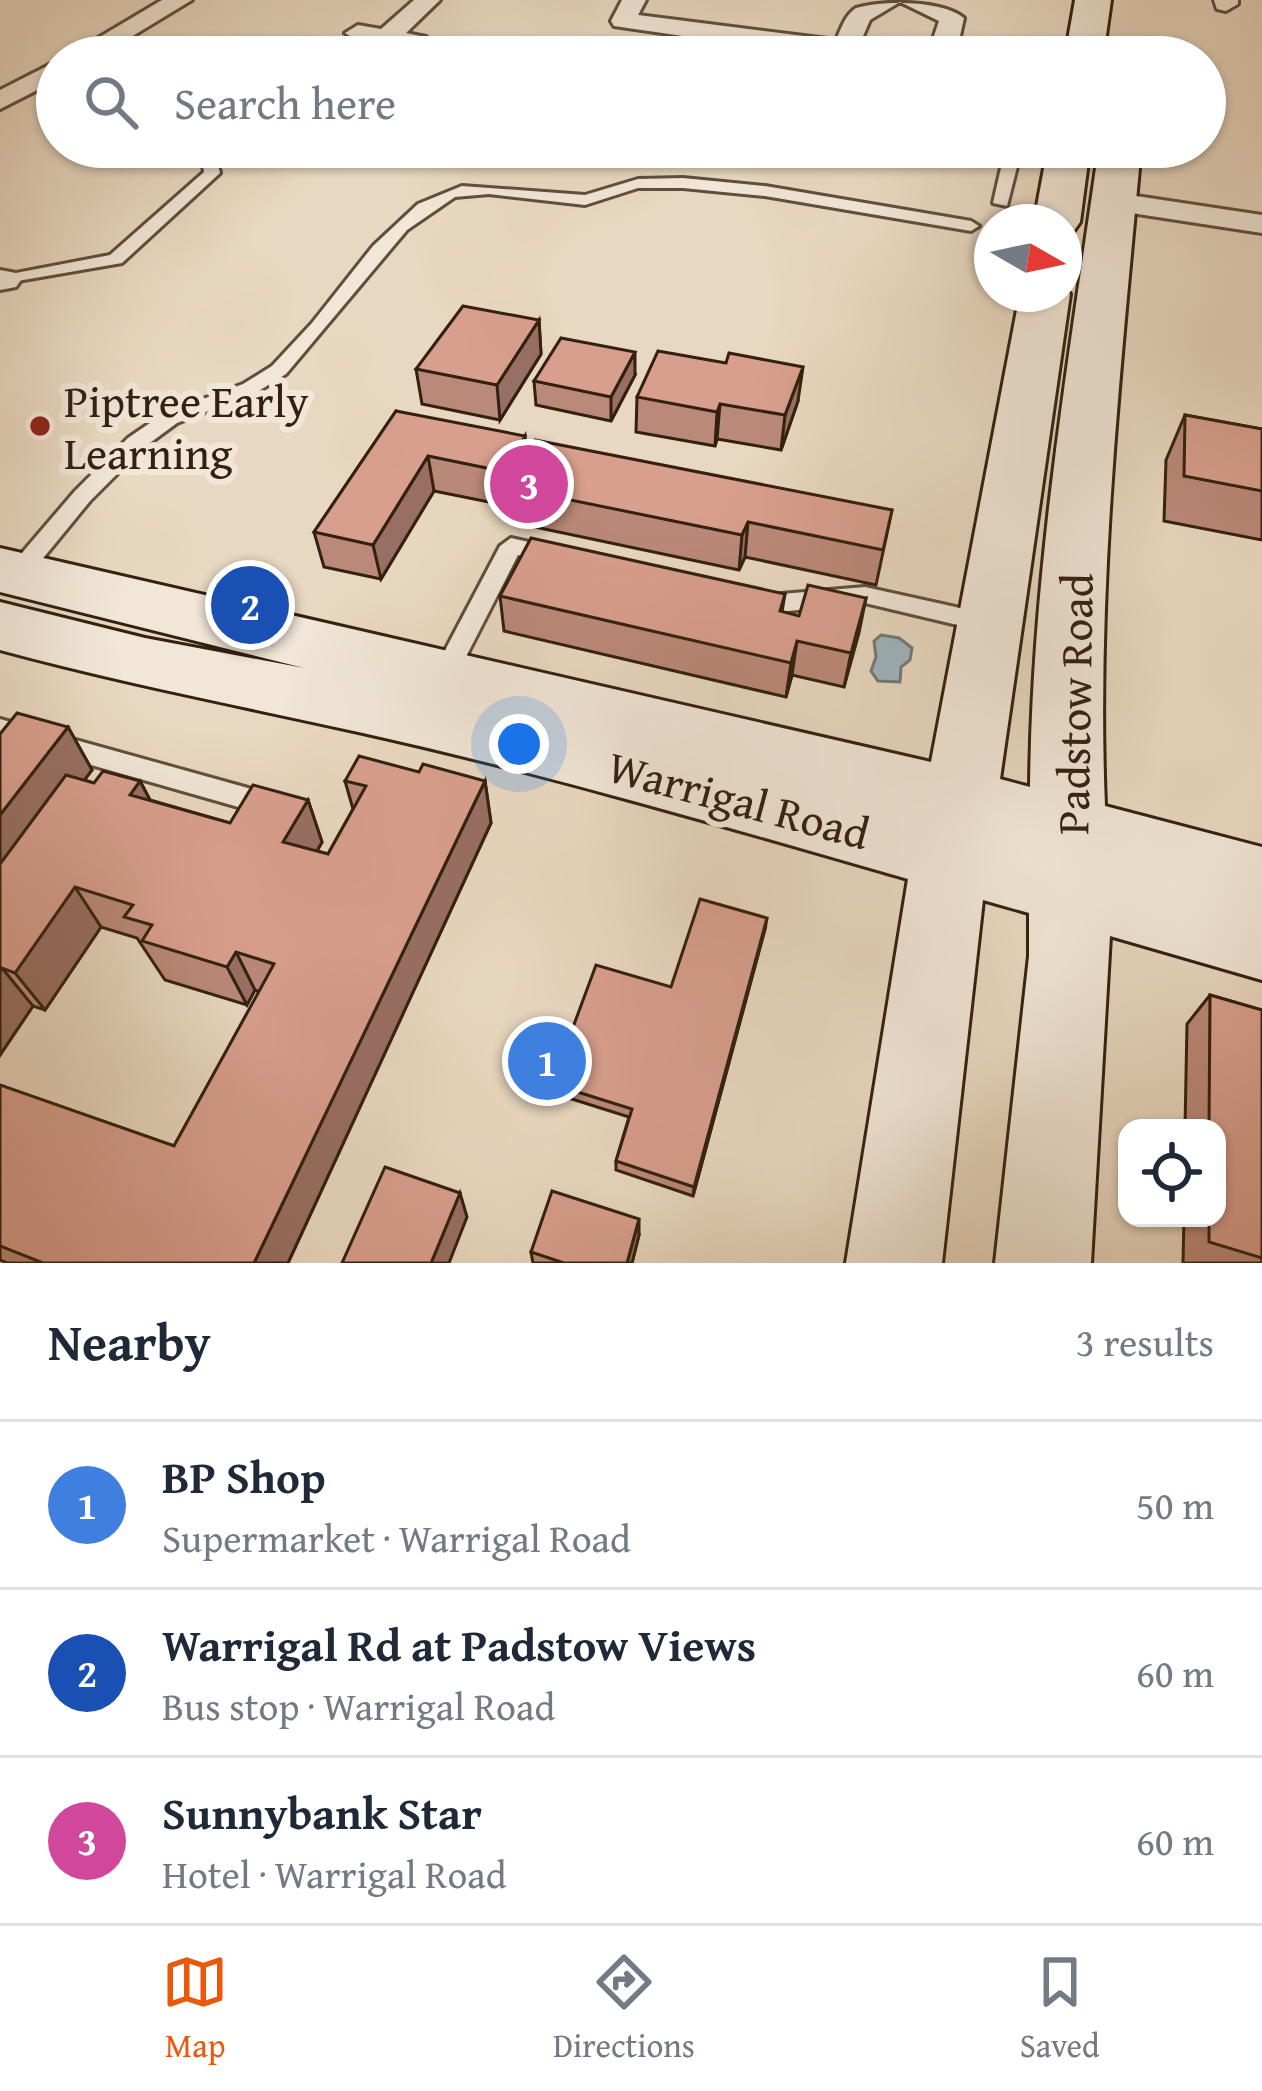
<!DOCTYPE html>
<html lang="en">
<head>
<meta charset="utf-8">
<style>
	:root { --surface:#fff; --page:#f6f6f7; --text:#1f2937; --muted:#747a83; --line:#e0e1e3; --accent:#ea580c }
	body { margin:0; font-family:"Gentium Book Plus",serif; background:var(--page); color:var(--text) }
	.controls { position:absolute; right:36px; bottom:36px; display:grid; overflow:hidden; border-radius:24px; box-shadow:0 3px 9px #0004 }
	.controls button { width:108px; height:108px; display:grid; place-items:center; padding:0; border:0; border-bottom:3px solid var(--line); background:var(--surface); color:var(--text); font:60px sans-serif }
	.compass { position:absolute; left:974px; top:204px; width:108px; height:108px; border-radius:50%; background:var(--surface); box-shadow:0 3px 9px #0004; rotate:99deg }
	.you { position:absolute; left:519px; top:744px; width:42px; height:42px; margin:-30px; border:9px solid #fff; border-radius:50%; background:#1a73e8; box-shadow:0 0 0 18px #1a73e833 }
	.badge { display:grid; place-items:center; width:78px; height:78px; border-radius:50%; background:var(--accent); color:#fff; font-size:39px; font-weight:700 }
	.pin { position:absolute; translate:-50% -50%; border:6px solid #fff; box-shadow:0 3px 12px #0006 }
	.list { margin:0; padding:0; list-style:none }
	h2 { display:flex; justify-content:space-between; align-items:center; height:156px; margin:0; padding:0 48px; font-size:51px }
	h2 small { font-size:39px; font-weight:400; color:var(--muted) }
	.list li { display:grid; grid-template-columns:78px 1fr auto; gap:36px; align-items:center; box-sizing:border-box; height:168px; padding:0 48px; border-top:3px solid var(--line) }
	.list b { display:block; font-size:45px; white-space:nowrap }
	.list p { margin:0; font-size:39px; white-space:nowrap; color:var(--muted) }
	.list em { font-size:39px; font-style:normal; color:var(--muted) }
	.icon { flex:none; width:66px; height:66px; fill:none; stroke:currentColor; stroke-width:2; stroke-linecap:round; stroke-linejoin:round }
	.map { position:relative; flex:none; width:1262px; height:1263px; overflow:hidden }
	.search { position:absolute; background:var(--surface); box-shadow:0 3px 9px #0004; left:36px; right:36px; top:36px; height:132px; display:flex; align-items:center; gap:30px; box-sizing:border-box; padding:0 42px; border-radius:66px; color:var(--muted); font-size:45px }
	.sheet { height:660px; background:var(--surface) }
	nav { display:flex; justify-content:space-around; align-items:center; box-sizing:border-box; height:168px; border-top:3px solid var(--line); background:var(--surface); font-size:33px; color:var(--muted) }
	nav a { display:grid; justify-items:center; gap:6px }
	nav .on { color:var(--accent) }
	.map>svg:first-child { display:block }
	.water { fill:#9eb6bf; stroke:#737a79; stroke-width:3 }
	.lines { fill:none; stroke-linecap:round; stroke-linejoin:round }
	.lane-casing { stroke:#604e3c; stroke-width:6 }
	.street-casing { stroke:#604e3c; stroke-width:6 }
	.secondary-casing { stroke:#332010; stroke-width:6 }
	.lane { fill:#f1e6d7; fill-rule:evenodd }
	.street { fill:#f1e6d7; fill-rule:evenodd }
	.secondary { fill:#f1e6d7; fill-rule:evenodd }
	.wall { fill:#bb897a; stroke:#332010; stroke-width:3 }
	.shaded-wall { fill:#986f63; stroke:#332010; stroke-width:3 }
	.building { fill:#d99f8e; stroke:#332010; stroke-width:3 }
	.poi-dot { fill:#8f2418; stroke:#f1e6d7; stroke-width:4.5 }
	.labels { text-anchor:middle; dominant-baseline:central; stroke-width:12; stroke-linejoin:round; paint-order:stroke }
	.poi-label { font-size:45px; fill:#332010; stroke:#f1e6d7; text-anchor:start }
	.street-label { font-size:45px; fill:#332010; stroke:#f1e6d7 }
</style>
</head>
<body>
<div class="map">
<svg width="1262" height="1263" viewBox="0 0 1262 1263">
	<rect width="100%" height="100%" fill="#e9d8c1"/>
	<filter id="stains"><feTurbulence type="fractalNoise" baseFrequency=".00167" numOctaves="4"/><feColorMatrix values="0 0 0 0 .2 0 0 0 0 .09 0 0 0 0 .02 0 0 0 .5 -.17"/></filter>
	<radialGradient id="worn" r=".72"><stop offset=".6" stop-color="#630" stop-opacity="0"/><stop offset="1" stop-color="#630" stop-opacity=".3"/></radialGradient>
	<!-- water -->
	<path class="water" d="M881,635l18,3 13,10 -2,12 -9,7 -1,15 -22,-1 -7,-10 5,-14 -2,-16z"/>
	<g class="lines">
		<!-- lane casing -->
		<g class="lane-casing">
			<path id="lane" d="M327,52l14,2 2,3h-22z
				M153,147h33l29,6 5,20 -98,90 -122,21v-8l110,-21 94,-83 -2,-13z
				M941,147l64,3 1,-3h16l-15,59 -14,-3 10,-44 -54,-7z
				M683,178l82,8 206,35 8,5 -8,5 -206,-35 -82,-8h-45l-53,17 -96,-11 -34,3 -48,33 -121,144 -29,18 -80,31 -34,25 -53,53 -64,78h-16l-3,-6 3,-6 65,-76 53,-53 35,-24 80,-30 29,-18 40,-43 61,-77 45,-42 44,-18 123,9 53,-16z
				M511,538l54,12 3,6 -11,8 -39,-9 -66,129h-18l-3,-7 69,-131z
				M865,587l122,27 12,9 -12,9 -122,-29 -96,10 -22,-6 -4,-6 12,-9 14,3z
				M0,719l277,77 10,3 4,8 -4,8 -10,3 -277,-79z"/>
		</g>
		<!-- street casing -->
		<g class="street-casing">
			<path id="street" d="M162,0h30l-94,57h-32z
				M414,0h26l-34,33 20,4 4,5 -4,5 -68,-6 -13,-8 13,-8 23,4z
				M622,0h24l-8,15 198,25c5,-11 9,-25 20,-32 27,-8 86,-8 108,10l-4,18 -13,8 -13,-8 5,-15 -39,-19 -30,18 -16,37h-26l-214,-31 -3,-5z
				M1214,0h24v4l-12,7 -9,-2z
				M57,61v19l-57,29v-19z
				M1116,193l146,22v18l-157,-24 -4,-7z
				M0,270l16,3 5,7 -5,7 -16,3z"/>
		</g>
		<!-- secondary casing -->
		<g class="secondary-casing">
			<path id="secondary" d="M1075,0h36l-8,57h-38z
				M1048,147h42l-10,75 -7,10 -9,2v-12h-30z
				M1099,147h42c-20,219 -45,439 -36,659l157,41v133l-152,-44 -19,327h-96l34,-307v-43l-46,-13 -41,363h-96l62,-384c-181,-52 -361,-105 -545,-146 -121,-27 -242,-50 -363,-83v-48l145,36 159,30 -304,-76v-44l931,214 89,-468h44v-8l6,8 -70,485 30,8c2,-214 39,-429 69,-640z"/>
		</g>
		<!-- lane -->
		<use href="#lane" class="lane"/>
		<!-- street -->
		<use href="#street" class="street"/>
		<!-- secondary -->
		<use href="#secondary" class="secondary"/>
	</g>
	<!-- wall -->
	<path class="wall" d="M539,320l2,34 -41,66 -78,-16 -6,-35z
		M635,375l-24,46 -75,-16 -2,-24z
		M637,397l161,4 -17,49 -64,-11 -2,7 -79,-14z
		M396,411l131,43 365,56 -16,75 -131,-28 -6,13 -228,-48 -2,-16 -75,-15 -53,88 -57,-12 -10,-35z
		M1185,415l77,14v111l-98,-19 2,-61z
		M785,594l-3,18 17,4 67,-18 -22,89 -52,-12 -6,22 -282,-66 -4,-35z
		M68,727l24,43 -8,10 10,3 46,-2 10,19 80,23 78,-23 14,42 -5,9 11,3 25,-45 -8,-28 74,-9 66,9 6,42 -203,440h-281l-7,-3v-175l174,61 85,-154 -4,-2 -8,15 -82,-25 -28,-42 -36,-11 -56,83 -12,-4 -33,49v-321z
		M765,929l-72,267 -77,-26v-9l13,-44 -76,-24 -1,-9 119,-97z
		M1210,995l52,15v253h-79l1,-45h33v-90h-32l2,-104z
		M639,1235l-7,28h-99l-2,-11z"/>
	<!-- shaded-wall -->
	<path class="shaded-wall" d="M539,320l2,34 -41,66 -3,-35z
		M635,352v23l-24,46v-24z
		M803,367l-5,34 -17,49 4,-35z
		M720,404l-3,35 -2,7 2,-34z
		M525,436l3,35 -21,16 2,20 -3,-35z
		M428,456l6,35 -53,88 -8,-34z
		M748,522l-3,35 -6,13 3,-35z
		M866,598l-7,35 -15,54 7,-34z
		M797,641l-5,34 -6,22 5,-34z
		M68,727l24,43 -92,124v-79z
		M140,781l22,42 -32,-28z
		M485,781l6,42 -203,440h-34z
		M308,800l14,42 -23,41 -16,-41z
		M75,887l26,40 -56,83 -30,-37z
		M767,918l-2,11 -72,267 1,-9z
		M236,952l19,38 -8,15 -20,-38z
		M2,968l31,38 -33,49v-84z
		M460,1193l7,24 -18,46h-18z
		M639,1219v16l-7,28h-5z"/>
	<!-- building -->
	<path class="building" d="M463,306l76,14 -42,65 -81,-16z
		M561,338l74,14 -24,45 -77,-16z
		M658,351l68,12 3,-10 74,14 -18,48 -65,-11 -3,8 -80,-15z
		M396,411l129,25 -19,36 -78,-16 -55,89 -59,-13z
		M1185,415l77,14v62l-78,-15z
		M535,440l357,70 -9,40 -135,-28 -6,13 -235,-48z
		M531,538l254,56 -5,17 19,5 9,-31 58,13 -15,55 -54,-12 -6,22 -291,-67z
		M17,713l51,14 -68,88v-81z
		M359,756l60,16 4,-8 62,17 -231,482h-211l-43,-17v-161l174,61 100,-182 -38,-12 -9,15 -85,-26 10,-16 -28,-8 9,-12 -58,-18 -60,86 -13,-5 -2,3v-107l66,-89 28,8 9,-12 37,10 -10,14 100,28 23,-38 55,15 -25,42 45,12 38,-68 -21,-5z
		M700,899l67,19 -73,269 -78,-26 16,-52 -80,-25 44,-119 75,22z
		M1210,995l52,15v248l-53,-16v-24h8v-90h-8z
		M385,1167l75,26 -29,70h-89z
		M552,1191l87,28 -12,44h-63l-33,-11z"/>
	<!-- markers -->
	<circle class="poi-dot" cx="40" cy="426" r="12"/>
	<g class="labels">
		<!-- poi labels -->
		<g class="poi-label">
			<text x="64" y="400">Piptree Early<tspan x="64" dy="52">Learning</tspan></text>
		</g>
		<!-- street labels -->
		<g class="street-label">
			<text transform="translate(1074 704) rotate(-89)">Padstow Road</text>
			<text transform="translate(739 799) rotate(15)">Warrigal Road</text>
		</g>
	</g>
	<rect width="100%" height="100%" filter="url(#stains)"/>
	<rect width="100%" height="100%" fill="url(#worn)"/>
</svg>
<div class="controls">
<button><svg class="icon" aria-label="locate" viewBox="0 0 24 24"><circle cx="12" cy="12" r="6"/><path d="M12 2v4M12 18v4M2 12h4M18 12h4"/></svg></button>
</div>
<svg class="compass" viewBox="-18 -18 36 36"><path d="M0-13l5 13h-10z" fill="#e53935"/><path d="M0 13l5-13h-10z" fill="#747a83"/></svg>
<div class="you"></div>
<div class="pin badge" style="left:547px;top:1061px;background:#3f7fe0">1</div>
<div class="pin badge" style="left:250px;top:605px;background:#1a4fb4">2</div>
<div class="pin badge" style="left:529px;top:484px;background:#d1479c">3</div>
<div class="search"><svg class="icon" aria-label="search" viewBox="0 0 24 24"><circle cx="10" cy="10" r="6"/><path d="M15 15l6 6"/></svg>Search here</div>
</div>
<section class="sheet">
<h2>Nearby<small>3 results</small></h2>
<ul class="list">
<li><span class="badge" style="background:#3f7fe0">1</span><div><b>BP Shop</b><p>Supermarket · Warrigal Road</p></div><em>50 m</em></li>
<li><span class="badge" style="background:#1a4fb4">2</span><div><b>Warrigal Rd at Padstow Views</b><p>Bus stop · Warrigal Road</p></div><em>60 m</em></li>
<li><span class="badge" style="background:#d1479c">3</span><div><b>Sunnybank Star</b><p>Hotel · Warrigal Road</p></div><em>60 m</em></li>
</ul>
</section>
<nav>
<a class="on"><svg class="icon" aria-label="map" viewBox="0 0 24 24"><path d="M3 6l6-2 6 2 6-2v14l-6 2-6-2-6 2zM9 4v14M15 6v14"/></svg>Map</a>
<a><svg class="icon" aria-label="directions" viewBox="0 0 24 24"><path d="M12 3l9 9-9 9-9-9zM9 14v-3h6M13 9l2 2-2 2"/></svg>Directions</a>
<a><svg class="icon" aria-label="saved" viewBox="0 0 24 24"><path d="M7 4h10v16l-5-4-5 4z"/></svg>Saved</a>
</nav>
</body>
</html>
